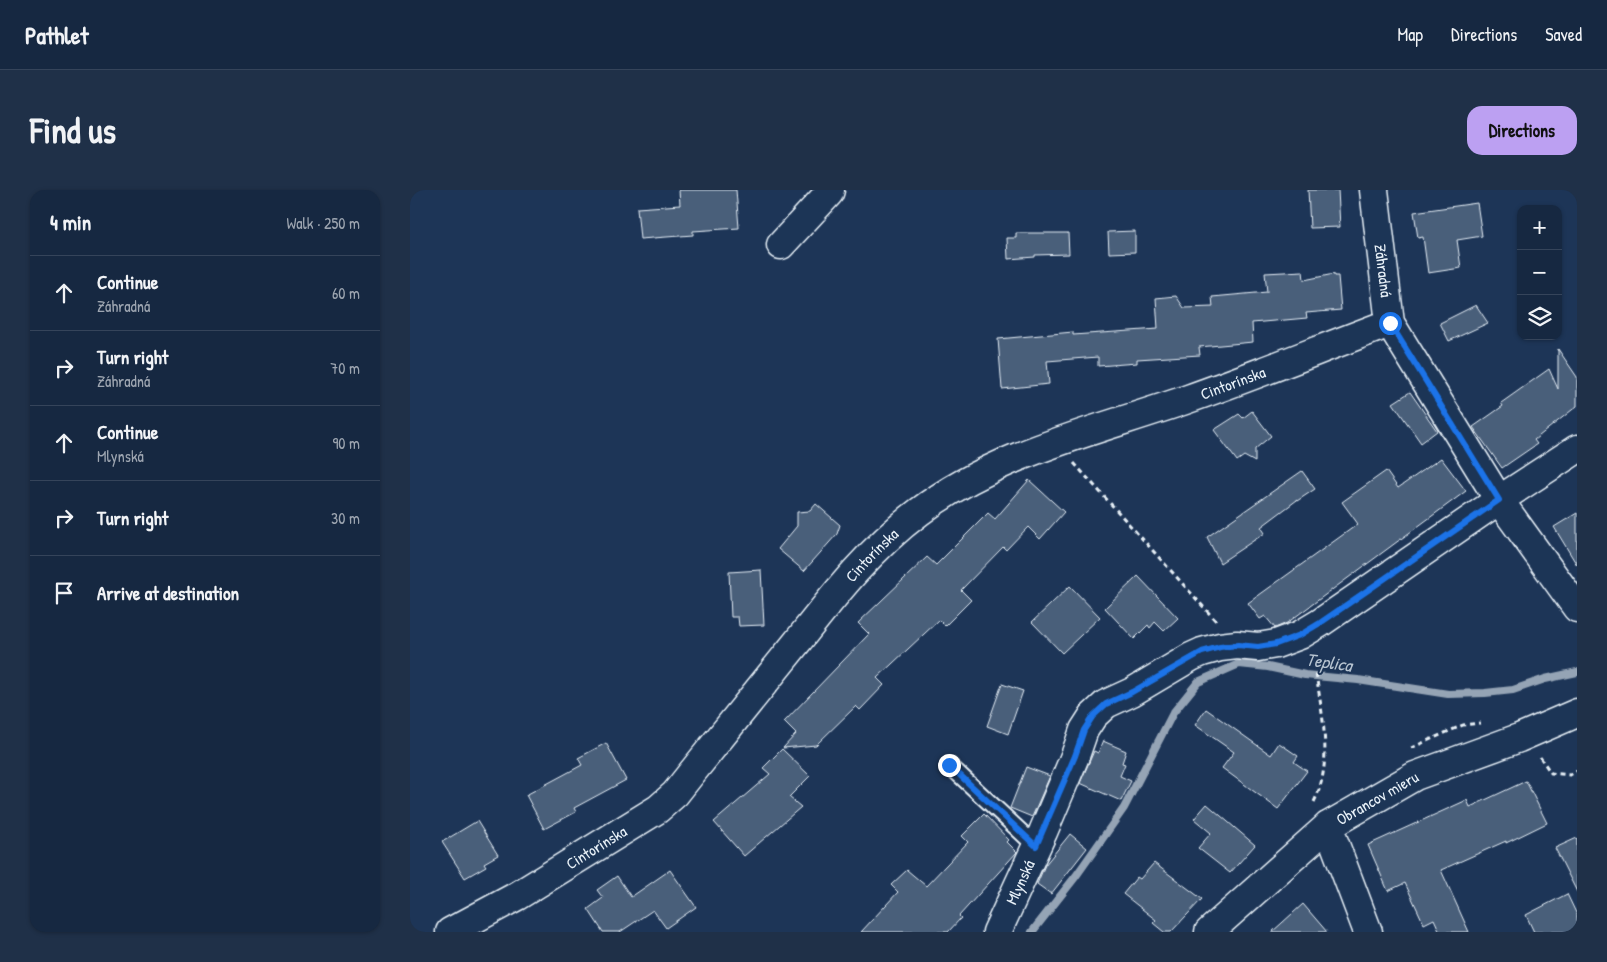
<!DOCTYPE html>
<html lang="en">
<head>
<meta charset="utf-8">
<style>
	:root { --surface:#162841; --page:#1f3048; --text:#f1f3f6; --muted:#9ea6b1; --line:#35445a; --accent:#bca0f2 }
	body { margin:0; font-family:"Patrick Hand",sans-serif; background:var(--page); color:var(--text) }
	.controls { position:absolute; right:15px; top:15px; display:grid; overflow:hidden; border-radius:10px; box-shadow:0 1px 4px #0004 }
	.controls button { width:45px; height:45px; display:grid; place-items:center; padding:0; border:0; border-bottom:1px solid var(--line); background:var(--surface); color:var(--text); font:25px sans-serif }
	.stop { position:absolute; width:15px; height:15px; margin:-11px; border:4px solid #1a73e8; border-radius:50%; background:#fff }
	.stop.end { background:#1a73e8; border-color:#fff; box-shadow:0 1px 5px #0008 }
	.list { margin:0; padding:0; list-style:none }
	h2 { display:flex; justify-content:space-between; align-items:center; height:65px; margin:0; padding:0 20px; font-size:21px }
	h2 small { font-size:16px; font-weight:400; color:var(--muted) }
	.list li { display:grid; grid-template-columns:32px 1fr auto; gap:15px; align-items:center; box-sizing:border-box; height:75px; padding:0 20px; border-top:1px solid var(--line) }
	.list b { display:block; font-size:19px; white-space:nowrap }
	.list p { margin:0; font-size:16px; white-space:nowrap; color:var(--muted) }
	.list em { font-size:16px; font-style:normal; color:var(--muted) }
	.icon { flex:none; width:28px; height:28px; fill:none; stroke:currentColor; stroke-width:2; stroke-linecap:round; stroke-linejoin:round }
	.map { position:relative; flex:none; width:1167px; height:742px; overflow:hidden; border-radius:15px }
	header { display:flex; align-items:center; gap:30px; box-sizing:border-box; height:70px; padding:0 25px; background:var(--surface); border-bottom:1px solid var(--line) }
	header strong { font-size:24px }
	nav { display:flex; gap:28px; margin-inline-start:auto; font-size:18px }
	.intro { display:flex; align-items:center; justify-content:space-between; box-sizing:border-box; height:120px; padding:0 30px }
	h1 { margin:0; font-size:35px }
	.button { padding:12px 22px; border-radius:15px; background:var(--accent); color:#111; font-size:18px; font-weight:700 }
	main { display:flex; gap:30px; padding:0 30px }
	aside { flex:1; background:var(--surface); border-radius:15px; box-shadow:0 1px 4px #0004 }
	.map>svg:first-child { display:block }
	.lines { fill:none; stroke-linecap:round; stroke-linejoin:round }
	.stream { stroke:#95a4b5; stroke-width:8 }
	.building { fill:#495e7a; stroke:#e8f1f8 }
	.service-casing { stroke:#e8f1f8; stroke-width:19 }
	.minor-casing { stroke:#e8f1f8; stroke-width:31 }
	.tertiary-casing { stroke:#e8f1f8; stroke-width:31 }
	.path { stroke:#e8f1f8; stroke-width:3; stroke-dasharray:5 4; stroke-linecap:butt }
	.service { stroke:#1d3557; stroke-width:15 }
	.minor { stroke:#1d3557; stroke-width:28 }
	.tertiary { stroke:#1d3557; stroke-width:28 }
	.route { stroke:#1a73e8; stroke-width:6 }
	.labels { text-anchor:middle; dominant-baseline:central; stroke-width:4; stroke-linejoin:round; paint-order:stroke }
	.street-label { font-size:16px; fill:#e8f1f8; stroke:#1d3557 }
	.water-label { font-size:18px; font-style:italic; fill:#b7c4d1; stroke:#1d3557 }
</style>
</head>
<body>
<header>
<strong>Pathlet</strong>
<nav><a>Map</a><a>Directions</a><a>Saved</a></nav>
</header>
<div class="intro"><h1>Find us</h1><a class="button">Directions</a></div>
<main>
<aside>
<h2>4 min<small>Walk · 250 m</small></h2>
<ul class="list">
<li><svg class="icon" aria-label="ahead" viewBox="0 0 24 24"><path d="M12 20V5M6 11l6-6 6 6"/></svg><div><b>Continue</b><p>Záhradná</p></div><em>60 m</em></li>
<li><svg class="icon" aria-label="right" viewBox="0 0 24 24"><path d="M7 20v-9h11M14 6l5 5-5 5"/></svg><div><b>Turn right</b><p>Záhradná</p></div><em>70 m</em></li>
<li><svg class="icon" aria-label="ahead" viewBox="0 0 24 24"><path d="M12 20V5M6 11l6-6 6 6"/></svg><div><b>Continue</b><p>Mlynská</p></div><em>90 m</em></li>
<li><svg class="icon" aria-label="right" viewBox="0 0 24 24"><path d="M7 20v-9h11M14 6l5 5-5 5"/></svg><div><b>Turn right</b></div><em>30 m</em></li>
<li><svg class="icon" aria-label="arrive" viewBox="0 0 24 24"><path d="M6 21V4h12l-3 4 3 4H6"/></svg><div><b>Arrive at destination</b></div></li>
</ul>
</aside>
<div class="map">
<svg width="1167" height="742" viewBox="0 0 1167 742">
	<rect width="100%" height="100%" fill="#1d3557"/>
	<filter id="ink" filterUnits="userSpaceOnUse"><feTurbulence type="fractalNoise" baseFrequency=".02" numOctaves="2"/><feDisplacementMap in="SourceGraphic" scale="10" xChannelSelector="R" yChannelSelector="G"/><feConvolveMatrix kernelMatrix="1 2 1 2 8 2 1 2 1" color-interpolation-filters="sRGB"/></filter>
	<g filter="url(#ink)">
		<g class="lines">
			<!-- stream -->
			<path class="stream" d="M622,742l44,-56 48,-68 49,-95 25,-31 41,-18 29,3 37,8 53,5 90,14 37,-1 28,-3 32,-11 32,-7"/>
		</g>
		<!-- building -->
		<path class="building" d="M269,0h57l3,38 -46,3v4l-53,4 -3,-31 43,-3z
			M898,0h30l2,37 -30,1z
			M1067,13l5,33 -25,4 4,28 -33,5 -5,-36 -5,1 -4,-26z
			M725,41v21l-26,1 -1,-21z
			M606,43h52l1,21 -34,1v2l-27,2 -1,-21h9z
			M893,81l1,9 30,-6v2h4l3,34 -35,3 1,5 -55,5 1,19 -54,5 1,8 -63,4v4l-39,3v-9l-51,4 2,23 -47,5 -4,-50 75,-7v3l85,-6 -2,-31 20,-2 8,12 29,-1 -1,-10 55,-5 -2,-19z
			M1066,115l12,18 -39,18 -9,-18z
			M1148,159l19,28v29l-43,34 3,4 -35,24 -29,-41 30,-21 -2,-3 48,-34 9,20z
			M1000,202l27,39 -16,12 -28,-40z
			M842,221l19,25 -16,13v13l-11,-6 -7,5 -23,-31 25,-16 4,4z
			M1031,268l25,33 -179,132 -12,5 -10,-12 -5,3 -12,-16 110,-79 -16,-22 44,-31 12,17z
			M892,281l13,18 -18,12v-1l-36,27 4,6 -45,30 -13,-26z
			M619,290l35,32 -24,27 -12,-12 -22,23 -3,-3 -42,43 10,10 -26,26 -6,-6 -62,58 7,7 -24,25 -4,-4 -40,39 -33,3 13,-14 -12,-12 85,-88 -11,-11 69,-66 9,8 52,-52 7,6z
			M406,314l24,21 -3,9 -33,37 -26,-22 19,-23v-14l13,-1z
			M1167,323v52l-23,-38z
			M351,380l3,55 -25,1 -1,-9h-7l-2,-45z
			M728,386l40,42 -14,13 -9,-9 -5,6 -2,-3 -14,14 -29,-31z
			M660,396l30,31 -38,36 -30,-31z
			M592,494l21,7 -15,43 -21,-8z
			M796,519l65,46 8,-12 19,13 -4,6 13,9 -29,38 -56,-41 12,-16 -39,-27z
			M693,551l23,10 -4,12 3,1 -5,12 11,5 -10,20 -41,-18 14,-32 4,2z
			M196,553l20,37 -52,28 2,4 -32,17 -18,-34 56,-30 -4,-7z
			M372,559l28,27 -21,21 12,10 -57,49 -30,-34 56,-48 -7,-6z
			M616,577l24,9 -18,41 -22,-9z
			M1116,591l21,42 -41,20v-2l-65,29 28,62h-29l-6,-13 -10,5 -19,-41 -17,8 -20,-46 99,-45 3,7z
			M797,614l48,41 -25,28 -32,-25 13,-15 -17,-14z
			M574,624l25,26 -2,2 10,10 -58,64 2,2 -13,14h-87l37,-40 -7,-7 16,-15 19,16 42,-44 -6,-6z
			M67,631l21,34 -14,8 2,3 -21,12 -23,-36z
			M660,644l17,14 -36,46 -14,-10 8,-19z
			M1167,648v54l-22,-44z
			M744,673l48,36 -31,33h-7l-11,-9 3,-3 -33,-26 14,-17 3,2z
			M260,680l26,37 -30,21 -13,-18 -33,22h-17l-15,-23 15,-11 -6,-8 20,-14 14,21z
			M1157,704l10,21v17h-43l-8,-17z
			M893,714l24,28h-55z"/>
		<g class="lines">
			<!-- service casing -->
			<g class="service-casing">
				<path id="service" d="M539,575l87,81"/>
			</g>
			<!-- minor casing -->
			<g class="minor-casing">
				<g id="minor">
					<path id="s1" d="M964,0l16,133 109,177 78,108"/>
					<path d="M371,55l48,-52 1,-3"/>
					<path d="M918,636l40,106"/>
					<path id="s2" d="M40,742l67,-36 141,-87 17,-15 15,-19c36,-45 72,-90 108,-134 37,-47 73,-93 121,-129 79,-60 178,-81 269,-113 68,-24 135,-51 202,-76"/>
					<path id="s3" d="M587,742l46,-100 32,-76 9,-26 9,-14 13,-12 26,-12 59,-35 11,-5 18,-5 17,-2 21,2 18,-3 24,-9 20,-12 179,-123 78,-51"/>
				</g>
			</g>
			<!-- tertiary casing -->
			<g class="tertiary-casing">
				<g id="tertiary">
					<path id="s4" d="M799,742l119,-106 87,-50 104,-38 58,-25"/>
				</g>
			</g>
			<!-- path -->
			<path class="path" d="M664,273l143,159
				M1001,558l52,-23 17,-2
				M1130,567l11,16 19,2 7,-4
				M904,612c21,-43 6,-92 1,-138"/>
			<!-- service -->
			<use href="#service" class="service"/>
			<!-- minor -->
			<use href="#minor" class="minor"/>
			<!-- tertiary -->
			<use href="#tertiary" class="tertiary"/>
		</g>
	</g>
	<g class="lines" filter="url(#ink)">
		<!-- route -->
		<path class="route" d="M539,575l87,81 39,-90 9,-26 9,-14 13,-12 26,-12 70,-40 18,-5 18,-2 20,2 18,-3 24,-9 20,-12 179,-123 -109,-177"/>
	</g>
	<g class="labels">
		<!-- street labels -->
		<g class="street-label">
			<text stroke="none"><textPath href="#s1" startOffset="81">Záhradná</textPath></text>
			<text stroke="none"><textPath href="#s2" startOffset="979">Cintorínska</textPath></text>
			<text stroke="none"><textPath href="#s2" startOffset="574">Cintorínska</textPath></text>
			<text stroke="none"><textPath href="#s4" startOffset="216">Obrancov mieru</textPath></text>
			<text stroke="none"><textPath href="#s2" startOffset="169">Cintorínska</textPath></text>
			<text stroke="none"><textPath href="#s3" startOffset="55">Mlynská</textPath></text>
		</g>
		<!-- water labels -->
		<g class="water-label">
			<text transform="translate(919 472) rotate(8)">Teplica</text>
		</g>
	</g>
</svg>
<div class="controls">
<button>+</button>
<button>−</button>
<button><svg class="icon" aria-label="layers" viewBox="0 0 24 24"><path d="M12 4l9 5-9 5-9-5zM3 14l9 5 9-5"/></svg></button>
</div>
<div class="stop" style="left:980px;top:133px"></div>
<div class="stop end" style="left:539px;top:575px"></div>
</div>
</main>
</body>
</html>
